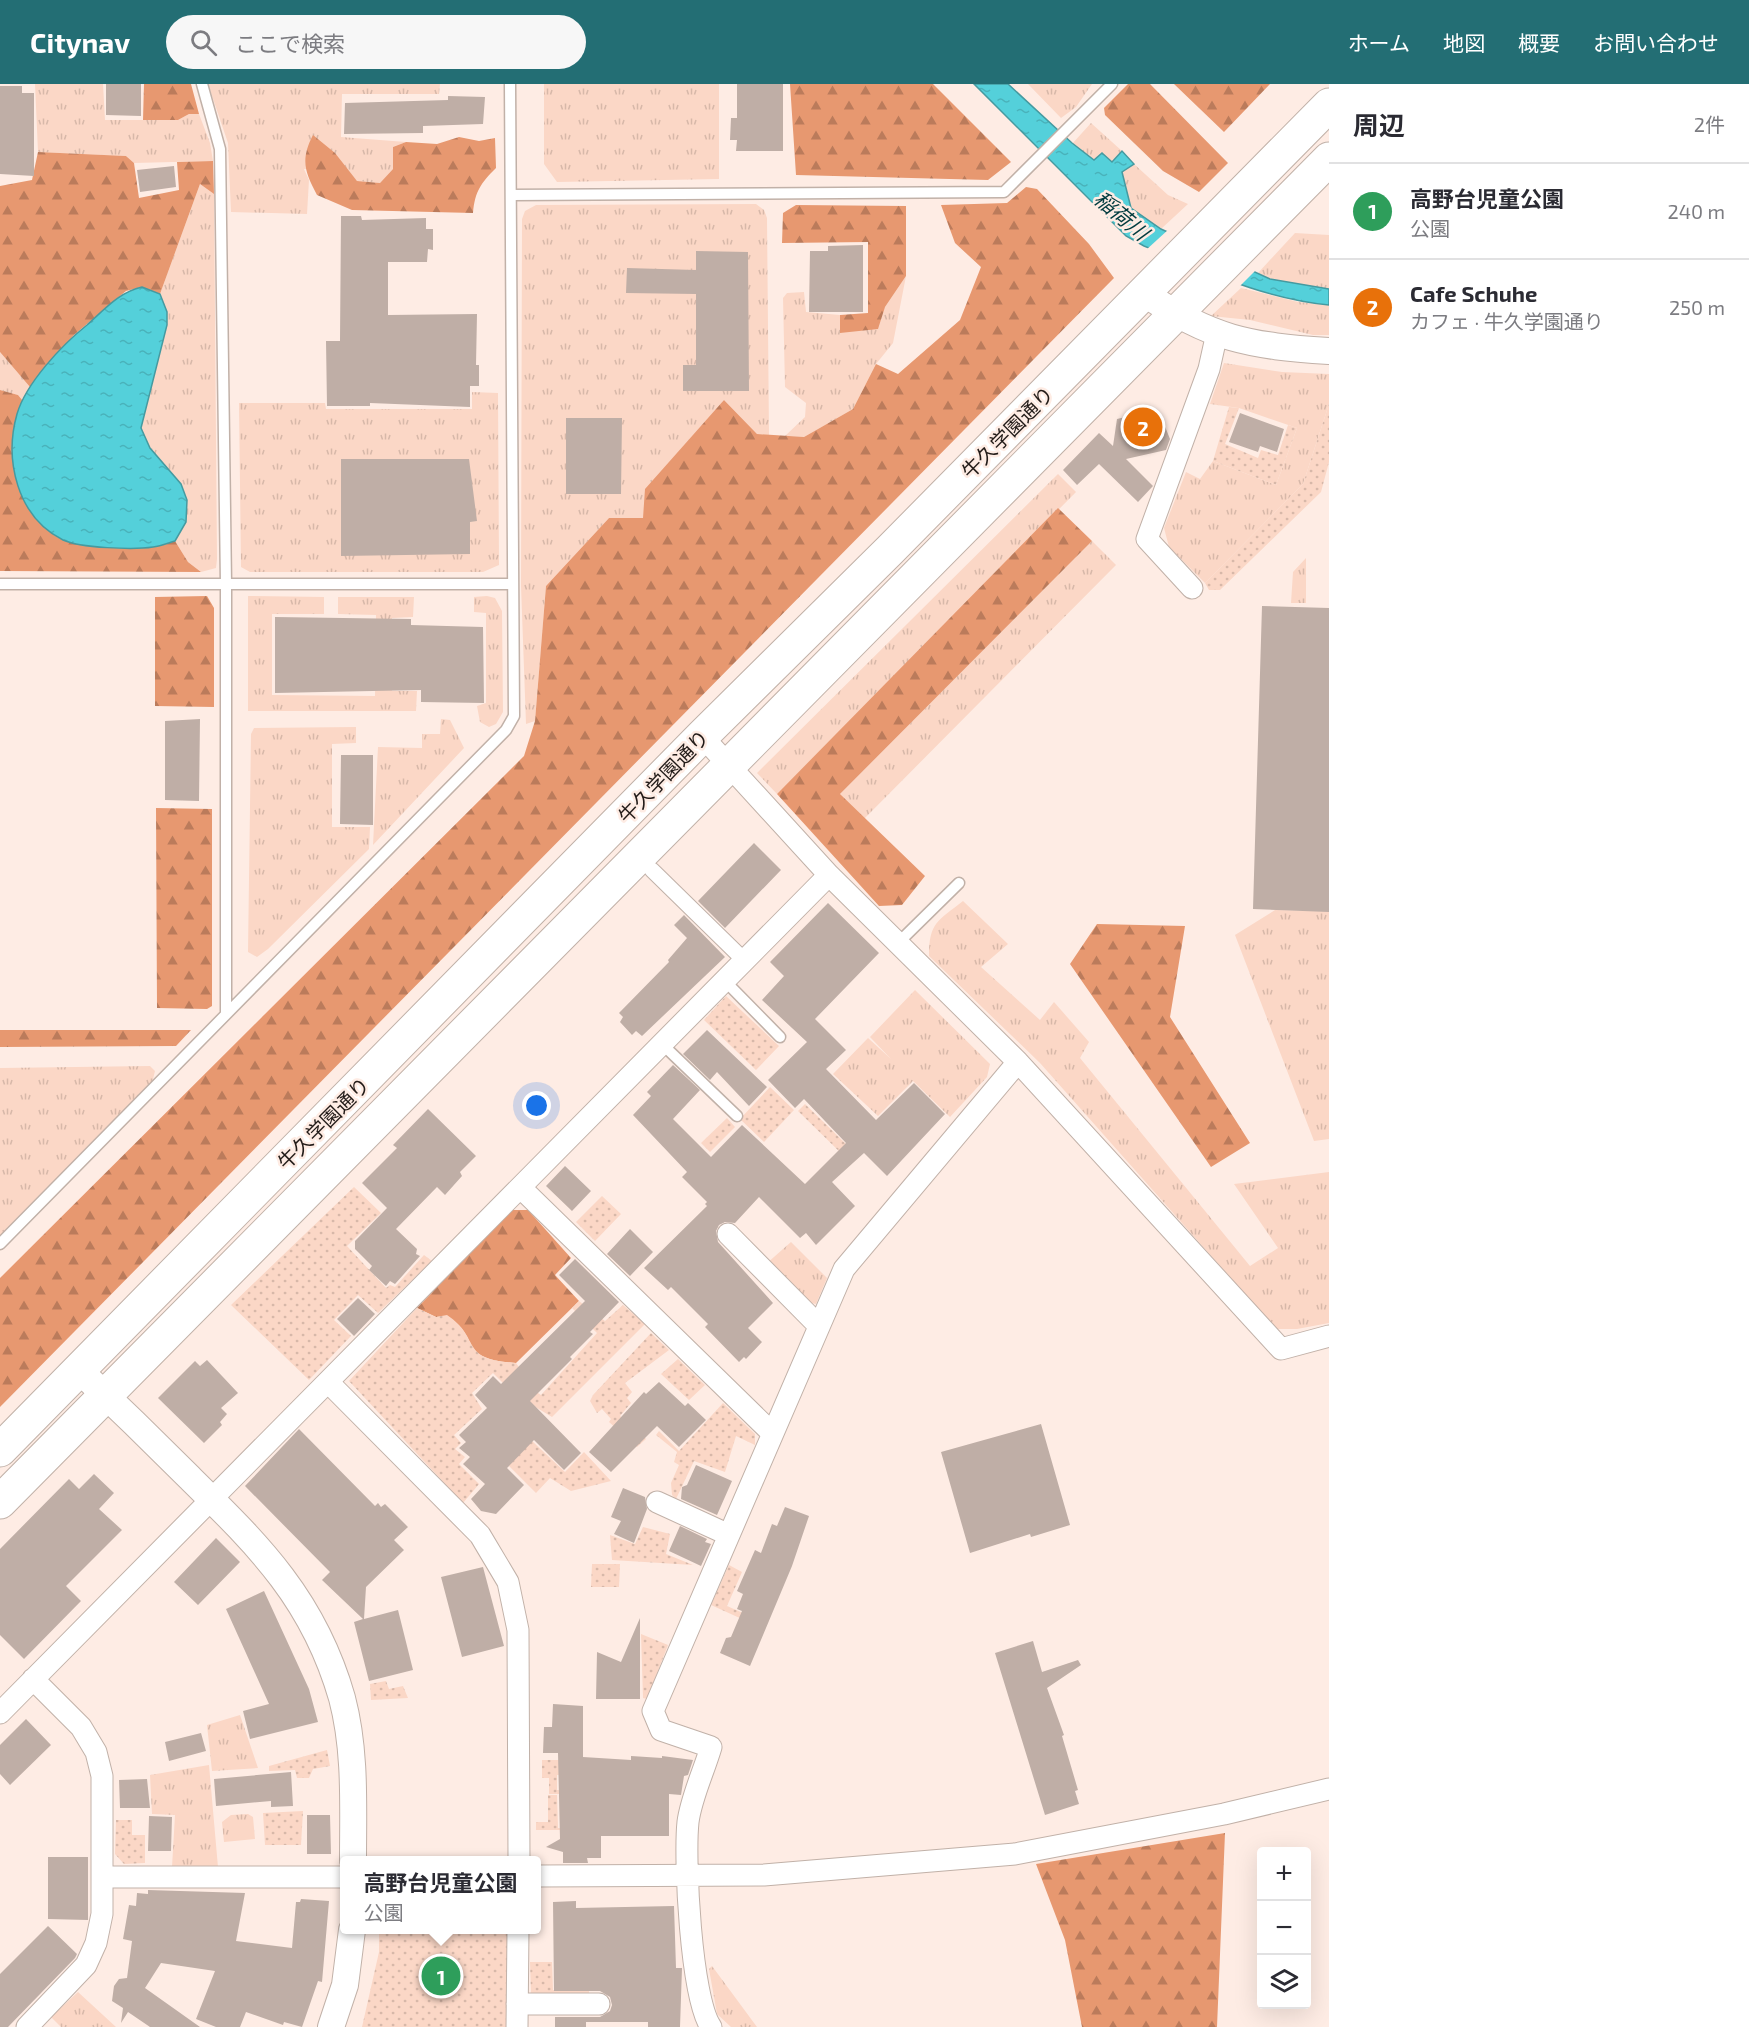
<!DOCTYPE html>
<html lang="ja">
<head>
<meta charset="utf-8">
<style>
	:root { --surface:#fff; --page:#f7f7f7; --text:#2b2b33; --muted:#7c7c81; --line:#e1e1e2; --accent:#236e74 }
	body { margin:0; font-family:"Exo 2","Noto Sans JP",sans-serif; background:var(--page); color:var(--text) }
	.controls { position:absolute; right:18px; bottom:18px; display:grid; overflow:hidden; border-radius:6px; box-shadow:0 6px 24px #0002 }
	.controls button { width:54px; height:54px; display:grid; place-items:center; padding:0; border:0; border-bottom:2px solid var(--line); background:var(--surface); color:var(--text); font:30px sans-serif }
	.you { position:absolute; left:537px; top:1022px; width:21px; height:21px; margin:-15px; border:4px solid #fff; border-radius:50%; background:#1a73e8; box-shadow:0 0 0 9px #1a73e833 }
	.badge { display:grid; place-items:center; width:39px; height:39px; border-radius:50%; background:var(--accent); color:#fff; font-size:20px; font-weight:700 }
	.pin { position:absolute; translate:-50% -50%; border:3px solid #fff; box-shadow:0 2px 6px #0006 }
	.popup { position:absolute; left:340px; top:1772px; width:201px; height:78px; box-sizing:border-box; display:grid; place-content:center; border-radius:6px; background:var(--surface); filter:drop-shadow(0 2px 4px #0005); font-size:20px; white-space:nowrap; color:var(--muted) }
	.popup b { font-size:22px; color:var(--text) }
	.popup::after { content:''; position:absolute; left:50%; top:100%; margin-left:-12px; border:12px solid transparent; border-top-color:var(--surface) }
	.list { margin:0; padding:0; list-style:none }
	h2 { display:flex; justify-content:space-between; align-items:center; height:78px; margin:0; padding:0 24px; font-size:26px }
	h2 small { font-size:20px; font-weight:400; color:var(--muted) }
	.list li { display:grid; grid-template-columns:39px 1fr auto; gap:18px; align-items:center; box-sizing:border-box; height:96px; padding:0 24px; border-top:2px solid var(--line) }
	.list b { display:block; font-size:22px; white-space:nowrap }
	.list p { margin:0; font-size:20px; white-space:nowrap; color:var(--muted) }
	.list em { font-size:20px; font-style:normal; color:var(--muted) }
	.icon { flex:none; width:33px; height:33px; fill:none; stroke:currentColor; stroke-width:2; stroke-linecap:round; stroke-linejoin:round }
	.map { position:relative; flex:none; width:1329px; height:1943px; overflow:hidden }
	header { display:flex; align-items:center; gap:36px; box-sizing:border-box; height:84px; padding:0 30px; background:var(--accent); color:#fff }
	header strong { font-size:28px }
	nav { display:flex; gap:33px; margin-inline-start:auto; font-size:21px }
	.search { width:420px; height:54px; background:var(--page); display:flex; align-items:center; gap:15px; box-sizing:border-box; padding:0 21px; border-radius:33px; color:var(--muted); font-size:22px }
	main { display:flex }
	aside { flex:1; background:var(--surface) }
	.map>svg:first-child { display:block }
	.grass { fill:url(#grass-tufts) }
	.forest { fill:url(#forest-firs) }
	.park { fill:url(#park-dots) }
	.water { fill:url(#water-ripples); stroke:#459aa0; stroke-width:1.5 }
	.pier { fill:#feece4 }
	.building { fill:#bfaea6 }
	.lines { fill:none; stroke-linecap:round; stroke-linejoin:round }
	.service-casing { stroke:#c1b1a8; stroke-width:13 }
	.pedestrian-casing { stroke:#c1b1a8; stroke-width:17 }
	.minor-casing { stroke:#c1b1a8; stroke-width:23 }
	.tertiary-casing { stroke:#c1b1a8; stroke-width:28 }
	.trunk-casing { stroke:#c1b1a8; stroke-width:35 }
	.service { stroke:#fff; stroke-width:10 }
	.pedestrian { stroke:#fff; stroke-width:15 }
	.minor { stroke:#fff; stroke-width:21 }
	.tertiary { stroke:#fff; stroke-width:26 }
	.trunk { stroke:#fff; stroke-width:33 }
	.labels { text-anchor:middle; dominant-baseline:central; stroke-width:5; stroke-linejoin:round; paint-order:stroke }
	.street-label { font-size:20px; fill:#221b18; stroke:#feece4 }
	.water-label { font-size:21px; font-style:italic; fill:#003b3f; stroke:#feece4 }
</style>
</head>
<body>
<header>
<strong>Citynav</strong>
<div class="search"><svg class="icon" aria-label="search" viewBox="0 0 24 24"><circle cx="10" cy="10" r="6"/><path d="M15 15l6 6"/></svg>ここで検索</div>
<nav><a>ホーム</a><a>地図</a><a>概要</a><a>お問い合わせ</a></nav>
</header>
<main>
<div class="map">
<svg width="1329" height="1943" viewBox="0 0 1329 1943">
	<defs>
		<pattern id="grass-tufts" width="24" height="20" patternUnits="userSpaceOnUse" patternTransform="scale(1.5)"><rect width="24" height="20" fill="#fbd7c6"/><path d="M3 7l-1-3M5 7V3M7 7l1-3M15 17l-1-3M17 17v-4M19 17l1-3" fill="none" stroke="#d7b8a9"/></pattern>
		<pattern id="forest-firs" width="22" height="20" patternUnits="userSpaceOnUse" patternTransform="scale(1.5)"><rect width="22" height="20" fill="#e79870"/><path d="M5 1l3.5 6h-7zM16 11l3.5 6h-7z" fill="#bb7b5b"/></pattern>
		<pattern id="park-dots" width="8" height="8" patternUnits="userSpaceOnUse" patternTransform="scale(1.5)"><rect width="8" height="8" fill="#fbd7c6"/><path d="M2 2h.1M6 6h.1" fill="none" stroke="#d7b8a9" stroke-width="1.8" stroke-linecap="round"/></pattern>
		<pattern id="water-ripples" width="26" height="14" patternUnits="userSpaceOnUse" patternTransform="scale(1.5)"><rect width="26" height="14" fill="#54d0da"/><path d="M2 4q2-2 4 0t4 0M15 11q2-2 4 0t4 0" fill="none" stroke="#49b2ba"/></pattern>
	</defs>
	<rect width="100%" height="100%" fill="#feece4"/>
	<!-- grass -->
	<path class="grass" d="M35,0h68l2,36h73l11,-6h10l11,29 3,18 -79,2 -8,-7 -88,-4z
		M208,0h232l-1,10h-97l-1,43 65,5 -13,5v22l-13,14 -23,-2 -10,-11 -43,-1 5,11 -2,34 -76,-2 -3,-69z
		M544,0h175v95l-162,3 -13,-18z
		M1028,0h64l-16,23 -15,11z
		M1091,39l31,28 -10,11 -18,-2 -22,-16z
		M1134,80l34,31 20,9 -27,25 -31,-21 -8,-36z
		M200,100l14,10 3,365 -1,9 -15,4 -13,-10 -13,-21 11,-19 -5,-38 -31,-36 -9,-20 26,-103v-13l-7,-18z
		M756,120l8,6 3,8 2,217 -12,-1 -33,-34 -81,118h-34l-63,68 -11,135 -9,3 -5,-138 1,-367 3,-8 11,-6z
		M1295,149l34,2v54l-59,-10 -12,-6z
		M906,192l-13,67 -17,21 -23,45 -49,28 -19,-1 20,-19 1,-14 -21,-16 -2,-89 4,-5 17,-1 2,20 34,3v17l45,-25z
		M1241,204l57,14 31,3v30h-16l-63,-15 -39,-4z
		M0,268l30,35 -7,14 -5,-6 -18,-5z
		M1224,279l58,9 47,2v30l-26,80 -98,99 -36,-36 -5,-19 22,-56 14,7 13,-18 63,24 21,-57 -58,-20 -29,-4z
		M472,308l26,1 1,172 -16,7h-233l-9,-5 -2,-164h86l1,6h146z
		M1058,390l18,18 -299,302 -20,-21z
		M1092,457l24,24 -252,254 -24,-25z
		M1306,474v45h-15l2,-31z
		M248,512l76,1v17h-52v81l103,1 1,-81 -38,-1v-17h76l-1,20 -21,1v73h25l-1,20h-168z
		M487,512l8,2 7,13 1,101 -7,12 -7,3 -9,-5 -3,-16 9,-3v-90l-12,-1v-15z
		M441,635l9,1 14,28 -91,97 5,-98 44,1v-14h18z
		M356,643v16l-24,1v83h38l-1,22 -101,100 -11,8 -9,-5 3,-218 3,-6z
		M963,817l45,43 -27,23 59,53 14,-18 35,40 -9,16 170,208 28,-18 -44,-64 95,-12v151l-32,6h-21l-236,-266 -111,-107c0,-34 9,-35 34,-55z
		M1275,826l54,1v228l-15,2 -79,-206z
		M915,906l75,74 -3,13 -37,40 -37,-36 -35,35 -45,-42 35,-36 23,21 -21,-22z
		M150,982l5,5 -3,12 -152,153v-168z
		M791,1158l36,36 -11,26 -10,-2 -40,-38z
		M240,1631l18,53 -46,3 -5,-46z
		M209,1681l9,102h-46l3,-52 -23,-1 -2,-39z
		M248,1730l5,3 2,22 -31,3 -2,-20 9,-7z
		M712,1882l45,61h-26l-14,-13 -8,-45z
		M78,1908l38,35h-55l-10,-10z"/>
	<!-- forest -->
	<path class="forest" d="M144,0h47l8,30h-10l-11,6h-35z
		M790,0h143l78,78 -23,18 -192,-5z
		M1128,0h22l78,79 -29,29 -36,-21 -58,-56 -1,-7z
		M1174,0h96l-46,48z
		M313,51l22,18 22,28 23,2 13,-14v-22l13,-5 31,2 22,-7 20,4 16,-3 1,30c-15,15 -21,23 -23,45l-121,-3 -35,-15c-12,-23 -17,-35 -4,-60z
		M38,68l88,4 8,7 5,35 40,-8 -2,-28 36,-1 1,33 -14,-10 -40,110 -18,-7 -16,4 -52,44 -44,52 -30,-35v-166l32,-6z
		M1026,103l11,2 52,55 25,34 -1114,1129v-129l524,-522 11,-35 11,-135 63,-68h34l2,-29 79,-89 33,34 47,3 49,-28 23,-45 22,10 62,-54 21,-53 -26,-24 -14,-38 66,-2z
		M796,121l110,1v70l-21,31 -7,22 -38,4v-18l28,-2v-71l-86,1 1,-30z
		M0,306l18,5 5,6c-19,41 -12,98 23,127 5,5 13,11 19,13 10,3 78,7 88,6 7,-1 15,-4 22,-6l13,21 13,10 -201,-1z
		M1058,424l34,33 -252,253 85,82 -23,29 -23,1 -102,-112z
		M207,512l7,12v99l-59,-1v-109z
		M156,724l56,1v197l-5,3 -50,-1z
		M1097,840l88,2 -15,91 80,126 -39,24 -141,-203z
		M0,946h191l-15,16 -176,1z
		M512,1126h16l43,48 -16,17 24,26 -63,62c-60,-4 -33,-24 -69,-47l-11,1 -19,-9z
		M1225,1749l-8,194h-135l-17,-87 -29,-76z"/>
	<!-- park -->
	<path class="park" d="M1329,320v58l-8,30 -101,98h-11l-4,-7 98,-99z
		M1229,323l10,1 -14,36 33,14 3,-8 17,5 10,-30 9,3 -21,57 -63,-24z
		M726,912l53,50 -23,24 -52,-50z
		M770,1003l24,23 -30,32 -24,-23z
		M805,1020l41,40v14l-48,-47z
		M727,1034l8,9 -25,25 -9,-9z
		M354,1103l27,26 -34,33 39,42 4,-3 5,2 29,-32 8,6 -54,52 -20,-18 -24,25 17,16 -42,44 -78,-75z
		M602,1112l19,18 -26,27 -19,-19z
		M579,1217l26,20 18,-16 22,19 -93,93 -38,-23 -21,-21 -21,20 10,16 -28,26 7,8 -6,6 10,8 -6,7 20,20 -16,19 -114,-122 68,-73 19,9 11,-2c36,24 10,44 69,48l13,18 3,8 9,6 56,-62 -25,-25z
		M651,1249l18,17 -44,33 7,9 -5,6 4,5 -11,13 26,23 -9,8 -28,-25 2,-3 -9,-10 -5,4 -7,-12 3,-6z
		M678,1275l27,26 -16,15 -28,-26z
		M723,1319l32,31v11l-19,-9 -11,36 -31,-11 -18,38 -4,-4 -1,-12 8,-18 -5,-3 3,-10 -21,-17 3,-4 20,20z
		M531,1356l34,32 19,-20 27,29 -40,10 -21,-13 -14,15 -31,-31z
		M643,1443l27,7 -4,20 27,11 -81,-5 -2,-25 25,9z
		M592,1480h28l-1,23h-28z
		M729,1481l13,7 -15,34 39,17 -2,6 -53,-24z
		M641,1550l27,11 -21,54 -4,-1z
		M386,1597l3,8 14,-3 5,12 -37,2 -1,-16z
		M327,1666l3,16 -17,3 -4,9h-12l-2,-8 -26,1v-5z
		M542,1676h26v15h-11v15h19v4h-27v-16h-7z
		M548,1711h9l1,33 45,2h-67v-8h12z
		M303,1727l-2,34h-36l-2,-32z
		M116,1736h16v15h13v28l-21,1 -9,-10z
		M379,1846h130l-2,97h-145l17,-75z
		M530,1878h22l1,28 36,-1v4l-58,1z"/>
	<!-- water -->
	<path class="water" d="M974,0h34l64,59 22,17 8,-7 10,9 10,-11 12,13 -12,8 9,36 30,21 109,50 59,10v16c-66,-6 -125,-35 -185,-59l-18,-10z
		M142,203l18,7 7,18v13l-26,103 9,20 31,36 6,16 -1,22 -11,19c-7,2 -14,5 -22,6 -19,3 -73,1 -90,-7 -46,-23 -59,-80 -46,-126 9,-31 45,-69 70,-89 17,-15 32,-33 55,-38z"/>
	<!-- pier -->
	<path class="pier" d="M1169,145l88,40 -18,18 -93,-37z"/>
	<!-- building -->
	<path class="building" d="M106,0h35v32l-35,-1z
		M737,0h46v67h-47l1,-11h-7l1,-22h6z
		M0,2h22v7h12v83l-34,-2z
		M448,12l37,1 -2,27 -60,2v7l-79,1 1,-31 103,-3z
		M174,82l2,21 -36,5 -3,-22z
		M341,132h20l1,4 64,-2v11h7v21l-5,-1 -1,13h-39v53l89,-1 -1,51h3v21h-9v21l-100,-4v3h-43l-1,-65h14z
		M863,161v67h-54l1,-61h18v-5z
		M696,167l52,1 1,139h-66v-26h13v-71l-70,-1 1,-25 69,2z
		M1142,329l9,8 5,-5 8,8 6,15 -4,11 -40,9 27,27 -15,16 -39,-38 -22,21 -14,-15 36,-37 14,13 4,-27z
		M1240,329l44,16 -7,23 -17,-6 -2,6 -29,-10z
		M566,334h56l-1,76h-55z
		M341,375h128l8,62 -7,1v32l-129,2z
		M1262,522l67,2v304l-76,-3z
		M275,533l136,2v6l72,2 1,76 -63,-1v-12l-146,3z
		M200,635l-1,82 -34,-1v-79z
		M341,671h32v70l-33,-1z
		M754,759l27,27 -56,58 -27,-27z
		M828,819l51,50 -64,66 31,31 -20,19 50,51 38,-37 31,31 -58,62 -23,-23 -32,29 23,24 -39,39 -10,-12 -6,5 -41,-41 -24,26 -10,-1 -6,3 -3,6 2,11 55,61 -25,25 14,14 -16,17 -2,-2 -5,5 -34,-35 3,-3 -37,-37 -3,3 -24,-22 63,-62 -2,-2 2,-2 -25,-25 5,-5 -54,-57 18,-19 -4,-4 26,-27 27,25 -27,29 38,38 31,-32 63,59 41,-41 -42,-44 -9,9 -27,-28 39,-38 -45,-42 22,-24 -14,-14z
		M684,831l41,42 -83,79 -6,-5 -4,4 -12,-13 3,-5 -4,-4 50,-51 -1,-2 19,-22 -13,-13z
		M707,946l60,57 -18,19 -32,-34 -7,8 -27,-26z
		M428,1025l48,47 -16,16 2,4 -17,19 -8,-8 -41,42 21,20 -1,5 4,2 -25,28 -5,-3 -4,5 -17,-16 3,-4 -17,-17v-8l32,-33 -25,-25 35,-35 -4,-3z
		M565,1082l26,25 -19,20 -26,-25z
		M630,1145l23,23 -23,24 -23,-22z
		M575,1175l44,43 -29,30 3,2 -23,23 2,2 -42,42 51,52 -17,17 -30,-30 -27,28 17,17 -28,29 -15,-3 -10,-12 14,-15 -22,-20 7,-7 -11,-9 7,-6 -7,-7 28,-27 -12,-13 18,-19 8,8 84,-83 -26,-26z
		M358,1214l17,16 -21,22 -17,-17z
		M207,1276l31,33 -17,15 6,6 -7,8 2,3 -18,18 -46,-45 37,-37 5,5z
		M659,1298l26,24 3,-3 18,17 -27,27 -22,-21 -46,46 -22,-20 55,-60 2,2z
		M1041,1340l29,101 -39,12 -1,-3 -60,19 -29,-101z
		M299,1345l76,77 3,-3 3,4 4,-3 23,23 -14,13 10,10 -38,37 -2,32 34,-9 15,60 -44,11 -15,-59 9,-3 -41,-39 8,-8 -85,-86z
		M696,1381l36,16 -15,34 -36,-16 1,-12 5,-2z
		M94,1390l20,19 -15,16 23,21 -56,56 15,15 -57,58 -24,-24v-86l69,-70 10,10z
		M623,1404l22,9 2,12 -13,34 -20,-9 7,-13 -10,-4z
		M785,1423l24,9 -17,50 -42,100 -30,-13 6,-15 5,-1 11,-26 -5,-2 6,-15 -6,-3 18,-41 6,3 11,-29 5,2z
		M680,1442l27,13 -2,3 6,2 -10,22 -32,-15z
		M216,1454l24,24 -42,43 -24,-23z
		M483,1483l21,79 -42,11 -21,-80z
		M264,1507l45,98 9,33 -68,17 -7,-28 26,-7 -43,-95z
		M640,1534v81h-44l1,-47 24,10z
		M1033,1557l9,31 36,-12 3,5 -34,23 17,47 -2,1 16,54 -3,1 4,13 -34,11 -50,-162z
		M553,1620l30,2v51l48,3v-4l31,2v-2l31,4 -5,15 -4,1 -3,19 -12,-1v42h-68v22h-14l1,5h-25v-11l-17,-5 14,-8 -2,-86h-15l1,-26h8z
		M26,1635l25,26 -41,40 -10,-11v-29z
		M201,1649l5,18 -37,10 -4,-19z
		M291,1688l2,34 -22,1v-6l-55,5 -2,-27z
		M147,1695l3,29h-30l-1,-28z
		M307,1731h23l1,39h-24z
		M149,1732l23,1 -1,34h-23z
		M48,1773h40v63l-40,-1z
		M148,1806l97,3 -9,48 56,7 4,-46h4l1,-3 28,2 -7,81 -4,-1 -16,46 -18,-5 -1,3 -37,-13 -6,15h-24l-20,-8 19,-48 -54,-8 -16,25 55,39h-50l-22,-15 -7,11 2,-15 -11,-7 2,-15 5,-7 8,-1 5,-37 -9,-2 6,-34 7,1 1,-13 11,1z
		M576,1817v7l98,-2 2,62h6l-2,59h-32v-5h-62v5h-31v-10h45l10,-6 2,-6 -2,-8 -10,-6h-46l-1,-89z
		M48,1842l29,28 -2,4 -67,69h-8v-53z"/>
	<g class="lines">
		<!-- service casing -->
		<g class="service-casing">
			<path id="service" d="M202,0l18,65 6,435v429
				M511,111l493,-3 108,-108
				M0,500h511
				M898,859l61,-60
				M725,897l55,56
				M662,960l75,72
				M0,1160l506,-514 8,-14 -4,-632"/>
		</g>
		<!-- pedestrian casing -->
		<g class="pedestrian-casing">
			<path id="pedestrian" d="M652,786l93,91"/>
		</g>
		<!-- minor casing -->
		<g class="minor-casing">
			<path id="minor" d="M1192,504l-45,-49 62,-170 8,-36
				M702,652l127,139 189,187 263,287 48,-13
				M521,1104l251,245
				M728,1150l91,92
				M328,1298l152,153 28,47 10,48 1,230
				M657,1418l72,33
				M0,1629l829,-838
				M537,1792l227,-1 251,-21 209,-40 105,-25
				M103,1793h242
				M517,1920h82
				M27,1943l59,-62 10,-22 6,-29v-138l-6,-24 -15,-25 -48,-48
				M517,1943l1,-97
				M711,1943c-20,-28 -27,-168 -23,-205 3,-24 16,-51 23,-75l-50,-17 -8,-19 191,-442 174,-207"/>
		</g>
		<!-- tertiary casing -->
		<g class="tertiary-casing">
			<path id="tertiary" d="M1144,209c66,46 106,53 185,58
				M79,1286c37,35 74,71 111,108 70,69 124,122 152,220 14,53 11,108 11,162
				M331,1943l14,-42 7,-55"/>
		</g>
		<!-- trunk casing -->
		<g class="trunk-casing">
			<path id="trunk" d="M0,1366l702,-714 188,-186 439,-445
				M0,1418l1329,-1343"/>
		</g>
		<!-- service -->
		<use href="#service" class="service"/>
		<!-- pedestrian -->
		<use href="#pedestrian" class="pedestrian"/>
		<!-- minor -->
		<use href="#minor" class="minor"/>
		<!-- tertiary -->
		<use href="#tertiary" class="tertiary"/>
		<!-- trunk -->
		<use href="#trunk" class="trunk"/>
	</g>
	<g class="labels">
		<!-- street labels -->
		<g class="street-label">
			<text transform="translate(1007 348) rotate(-45)">牛久学園通り</text>
			<text transform="translate(663 692) rotate(-46)">牛久学園通り</text>
			<text transform="translate(323 1039) rotate(-45)">牛久学園通り</text>
		</g>
		<!-- water labels -->
		<g class="water-label">
			<text transform="translate(1122 131) rotate(40)">稲荷川</text>
		</g>
	</g>
</svg>
<div class="controls">
<button>+</button>
<button>−</button>
<button><svg class="icon" aria-label="layers" viewBox="0 0 24 24"><path d="M12 4l9 5-9 5-9-5zM3 14l9 5 9-5"/></svg></button>
</div>
<div class="you"></div>
<div class="pin badge" style="left:441px;top:1892px;background:#2e9e5b">1</div>
<div class="popup"><b>高野台児童公園</b>公園</div>
<div class="pin badge" style="left:1143px;top:343px;background:#e8710a">2</div>
</div>
<aside>
<h2>周辺<small>2件</small></h2>
<ul class="list">
<li><span class="badge" style="background:#2e9e5b">1</span><div><b>高野台児童公園</b><p>公園</p></div><em>240 m</em></li>
<li><span class="badge" style="background:#e8710a">2</span><div><b>Cafe Schuhe</b><p>カフェ · 牛久学園通り</p></div><em>250 m</em></li>
</ul>
</aside>
</main>
</body>
</html>
